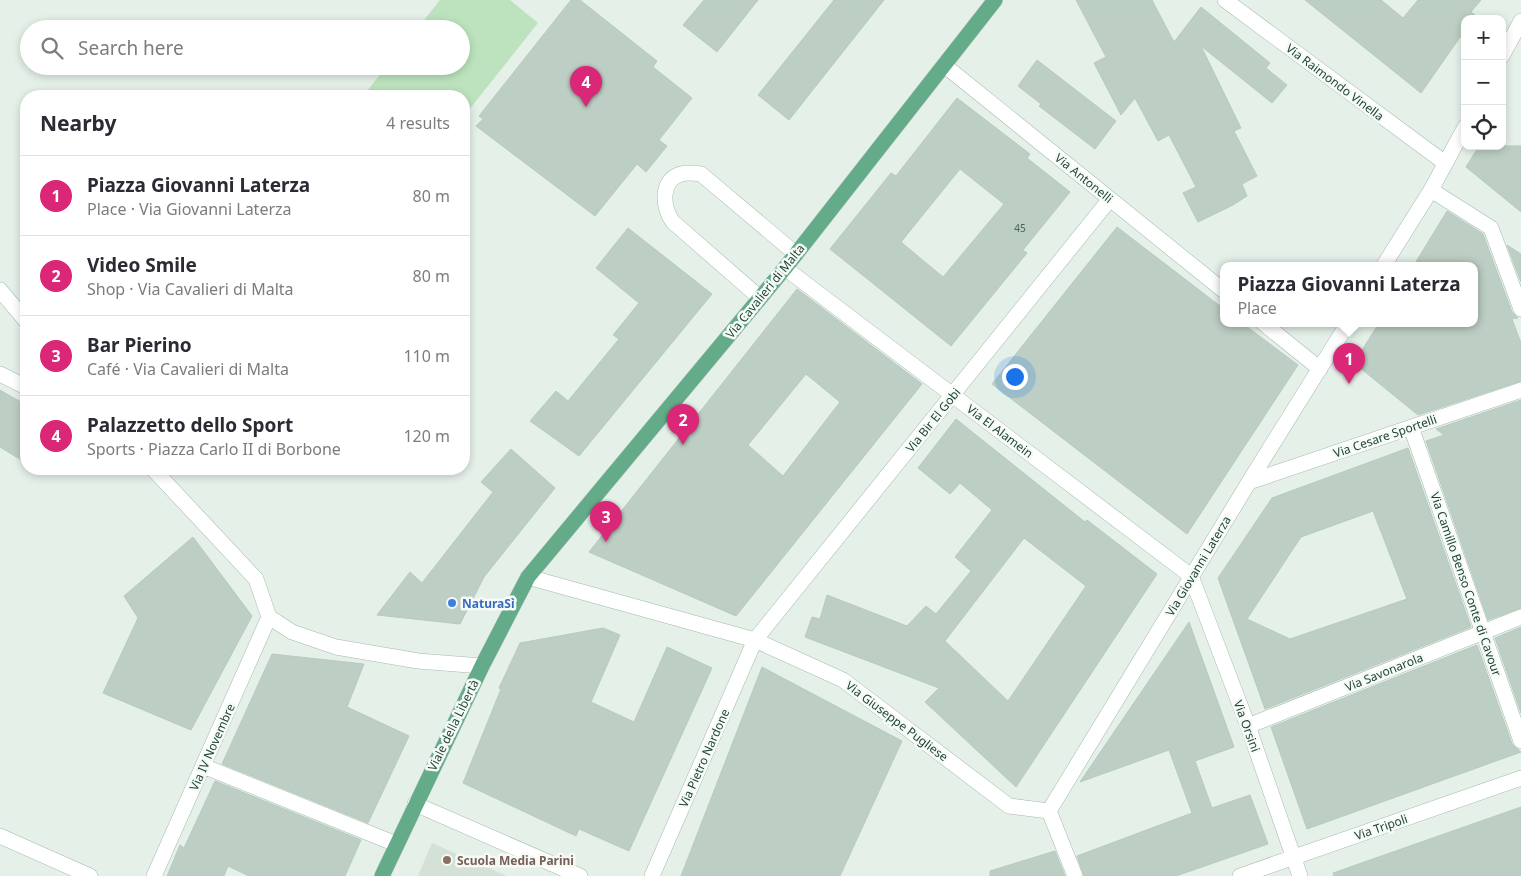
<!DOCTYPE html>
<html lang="en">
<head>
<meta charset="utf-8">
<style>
	:root { --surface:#fff; --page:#f7f7f7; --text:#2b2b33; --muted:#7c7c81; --line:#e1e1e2; --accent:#db2777 }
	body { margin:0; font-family:"Noto Sans",sans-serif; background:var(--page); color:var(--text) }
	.controls { position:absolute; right:15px; top:15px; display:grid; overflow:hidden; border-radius:10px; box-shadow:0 2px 8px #0003 }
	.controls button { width:45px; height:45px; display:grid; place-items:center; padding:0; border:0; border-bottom:1px solid var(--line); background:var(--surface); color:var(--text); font:25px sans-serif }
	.you { position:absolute; left:1014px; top:376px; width:18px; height:18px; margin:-12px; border:4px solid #fff; border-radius:50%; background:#1a73e8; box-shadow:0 0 0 8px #1a73e833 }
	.badge { display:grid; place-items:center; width:32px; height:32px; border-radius:50%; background:var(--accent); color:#fff; font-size:16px; font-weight:700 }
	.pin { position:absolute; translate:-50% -41px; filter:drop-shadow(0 1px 2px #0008) }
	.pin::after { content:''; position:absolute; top:26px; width:18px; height:15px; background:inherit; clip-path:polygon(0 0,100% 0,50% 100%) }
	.popup { position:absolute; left:1220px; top:262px; width:258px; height:65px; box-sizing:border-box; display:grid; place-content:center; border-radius:10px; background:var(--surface); filter:drop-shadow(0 1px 4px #0005); font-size:16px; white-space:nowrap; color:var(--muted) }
	.popup b { font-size:19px; color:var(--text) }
	.popup::after { content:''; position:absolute; left:50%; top:100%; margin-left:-10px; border:10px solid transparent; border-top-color:var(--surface) }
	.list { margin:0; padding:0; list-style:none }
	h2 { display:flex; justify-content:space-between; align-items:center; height:65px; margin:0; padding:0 20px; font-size:21px }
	h2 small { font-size:16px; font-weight:400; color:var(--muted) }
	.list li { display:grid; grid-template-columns:32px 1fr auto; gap:15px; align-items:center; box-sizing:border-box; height:80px; padding:0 20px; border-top:1px solid var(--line) }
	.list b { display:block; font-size:19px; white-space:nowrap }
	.list p { margin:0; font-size:16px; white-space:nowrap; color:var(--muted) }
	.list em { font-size:16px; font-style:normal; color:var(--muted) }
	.icon { flex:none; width:28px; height:28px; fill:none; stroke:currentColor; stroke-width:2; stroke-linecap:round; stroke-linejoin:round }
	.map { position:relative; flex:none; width:1521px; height:876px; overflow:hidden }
	.search { position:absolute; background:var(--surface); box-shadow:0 2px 8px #0003; left:20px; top:20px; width:450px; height:55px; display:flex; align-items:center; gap:12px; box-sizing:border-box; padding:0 18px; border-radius:28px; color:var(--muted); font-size:19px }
	.panel { position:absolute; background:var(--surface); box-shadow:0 2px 8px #0003; left:20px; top:90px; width:450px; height:385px; border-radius:20px }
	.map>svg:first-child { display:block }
	.built { fill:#d3e1d7 }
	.green { fill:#bce3be }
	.building { fill:#bdcec4; stroke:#b6cbbe; fill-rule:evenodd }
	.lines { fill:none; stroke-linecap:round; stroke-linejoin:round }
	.street-casing { stroke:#a6b9af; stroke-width:16 }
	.primary-casing { stroke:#c1cbc6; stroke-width:16 }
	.street { stroke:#fff; stroke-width:15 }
	.primary { stroke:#64ab8a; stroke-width:15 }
	.shop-dot { fill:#3f7fe0; stroke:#f6fbf8; stroke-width:2 }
	.education-dot { fill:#8d6e63; stroke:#f6fbf8; stroke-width:2 }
	.labels { text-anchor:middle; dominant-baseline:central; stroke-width:5; stroke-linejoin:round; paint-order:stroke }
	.number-label { font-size:10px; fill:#486758 }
	.street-label { font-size:12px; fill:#214534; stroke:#f6fbf8 }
	.shop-label { font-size:12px; font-weight:bold; fill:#366cbe; stroke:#f6fbf8; text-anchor:start }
	.education-label { font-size:12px; font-weight:bold; fill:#785e54; stroke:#f6fbf8; text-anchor:start }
</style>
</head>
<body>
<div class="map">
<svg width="1521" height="876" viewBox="0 0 1521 876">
	<rect width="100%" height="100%" fill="#e5f0e9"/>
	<!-- built -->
	<path class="built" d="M432,843l75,33h-89z"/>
	<!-- green -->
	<path class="green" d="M440,0h70l28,23 -74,93v-20h-101l24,-30h74v-37h-44z"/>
	<!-- building -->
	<path class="building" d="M571,0h9l77,61 -4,6 39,31 -33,42 8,6 -21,26 -9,-8 -42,52 -119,-90 7,-7 -4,-3z
		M704,0h54l-41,52 -34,-27z
		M834,0h50l-95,120 -31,-25z
		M1076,0h76l22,42 27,-35 69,56 -4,5 21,17 -15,18 -71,-57 40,82 -7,3 23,45 -15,8 5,12 -14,9 -35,17 -15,-29 13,-6 -27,-52 -11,6 -23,-43 -14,17 -27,-52 12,-6z
		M1305,0h76l22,18 15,-18h63l-10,12 4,3 -3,4h-7v11l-44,63z
		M1037,60l79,61 -21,28 -56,-43 2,-2 -23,-18z
		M957,98l73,56 -3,4 43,34 -47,58 4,3 -76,93 -121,-97 61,-76 5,3zM960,169l44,35 -61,73 -42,-35z
		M1479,146h42v66l-55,-45z
		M1447,211l36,23 29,78 6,6 -6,1 9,24v38l-103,34 -64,-52 25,-40h95v-58h-60z
		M1117,227l107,82v14h18l56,42 -111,169 -195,-150z
		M628,228l84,66 -133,162 -49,-35 26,-30 12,10 51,-62 -6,-4 26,-32 -43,-35z
		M1507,245l14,9v28z
		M797,289l125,95 -186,232 -147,-64zM806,374l34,28 -57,74 -35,-31z
		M0,390l26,15v58l-26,-16z
		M1521,400v208l-33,12 -62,-179 18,-6 -8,-6z
		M956,419l129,103 2,-2 70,54 -141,213 -91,-85 14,-14 -134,-51 7,-20 8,2 7,-24 80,31 19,-20 10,8 35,-43 -16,-14 37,-47 -32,-27 -10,11 -32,-26zM1024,538l62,48 -78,115 -63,-60z
		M1408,448l63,179 -206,82 -47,-131 54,-80zM1373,511l34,88 -117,40 -43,-20 54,-82z
		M511,449l44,39 -71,89 -24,47 -83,-9 33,-43 12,11 71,-91 -12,-10z
		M193,537l59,79 -61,114 -88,-37 35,-75 -14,-22z
		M1189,622l45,125 -39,14 17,47 38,-13 18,49 -92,32h-92l-7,-20 115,-43 -23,-63 -89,32z
		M1521,627v86l-26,-75z
		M603,628l17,7 -29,67 43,20 33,-75 45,21 -83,183 -50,-22 -3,7 -113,-53 38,-94 -2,-1 21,-45z
		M1477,645l35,99 9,8 -214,77 -36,-102z
		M272,654l92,10 -17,43 62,29 -41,87 -146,-59z
		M762,667l140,74 -62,135h-159z
		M215,781l146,59 -16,36h-96l-21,-10 -4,10h-57l13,-31 4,3z
		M1521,807v69h-187l-1,-3z
		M1055,851l10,25h-75v-5z"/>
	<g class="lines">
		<!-- street casing -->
		<g class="street-casing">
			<path id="street" d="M1225,0l220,163
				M1502,56l19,-35
				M944,65l280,226
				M1431,190l60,38 30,81
				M1384,265l47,-75 34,-63
				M785,268l406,308 57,150 52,150
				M0,290l26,31
				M760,298l-87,-76c-10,-13 -14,-42 8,-48 6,-2 13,-1 20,0l95,80
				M1263,323l57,46
				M0,374l26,13
				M1411,427l110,314
				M153,469l103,110 13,38 23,15 44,15 82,14 64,5
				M1249,482l272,-92
				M528,577l227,63 88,40 166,126 40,5
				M1248,726l273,-109
				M203,766l193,78
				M415,804l165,72
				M1049,811l200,-329 99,-159
				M1049,811l26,65
				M0,836l90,40
				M154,876l115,-259
				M652,876l103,-236 355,-441
				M1240,876l281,-98"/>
		</g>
		<!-- primary casing -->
		<g class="primary-casing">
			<path id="primary" d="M382,876l100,-210 46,-89 257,-309 210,-268"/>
		</g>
		<!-- street -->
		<use href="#street" class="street"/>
		<!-- primary -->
		<use href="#primary" class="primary"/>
	</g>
	<!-- markers -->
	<circle class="shop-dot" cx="452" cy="603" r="5"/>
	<circle class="education-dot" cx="447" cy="860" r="5"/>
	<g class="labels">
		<!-- number labels -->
		<g class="number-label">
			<text x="1020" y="228">45</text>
		</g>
		<!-- street labels -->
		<g class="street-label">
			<text transform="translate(1335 82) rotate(37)">Via Raimondo Vinella</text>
			<text transform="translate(1084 178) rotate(39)">Via Antonelli</text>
			<text transform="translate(765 291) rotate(-51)">Via Cavalieri di Malta</text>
			<text transform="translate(933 420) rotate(-51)">Via Bir El Gobi</text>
			<text transform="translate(1000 431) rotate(37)">Via El Alamein</text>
			<text transform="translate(1385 436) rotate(-19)">Via Cesare Sportelli</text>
			<text transform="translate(1198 566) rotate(-59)">Via Giovanni Laterza</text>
			<text transform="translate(1466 584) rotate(71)">Via Camillo Benso Conte di Cavour</text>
			<text transform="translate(1384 672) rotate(-22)">Via Savonarola</text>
			<text transform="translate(897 721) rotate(37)">Via Giuseppe Pugliese</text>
			<text transform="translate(453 725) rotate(-64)">Viale della Libertà</text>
			<text transform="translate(1247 726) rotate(70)">Via Orsini</text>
			<text transform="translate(212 747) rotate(-66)">Via IV Novembre</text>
			<text transform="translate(704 758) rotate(-66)">Via Pietro Nardone</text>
			<text transform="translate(1381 827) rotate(-19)">Via Tripoli</text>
		</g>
		<!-- shop labels -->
		<g class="shop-label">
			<text x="462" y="603">NaturaSì</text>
		</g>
		<!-- education labels -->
		<g class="education-label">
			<text x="457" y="860">Scuola Media Parini</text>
		</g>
	</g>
</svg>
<div class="controls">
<button>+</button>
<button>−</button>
<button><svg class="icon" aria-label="locate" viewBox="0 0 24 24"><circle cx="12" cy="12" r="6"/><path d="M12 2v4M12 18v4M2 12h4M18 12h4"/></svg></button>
</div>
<div class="you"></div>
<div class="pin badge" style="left:1349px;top:384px">1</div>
<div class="popup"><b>Piazza Giovanni Laterza</b>Place</div>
<div class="pin badge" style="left:683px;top:445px">2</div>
<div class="pin badge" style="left:606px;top:542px">3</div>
<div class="pin badge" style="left:586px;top:107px">4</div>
<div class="search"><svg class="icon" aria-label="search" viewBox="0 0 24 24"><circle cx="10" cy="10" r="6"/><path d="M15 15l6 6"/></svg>Search here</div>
<section class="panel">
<h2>Nearby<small>4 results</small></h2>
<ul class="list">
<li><span class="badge">1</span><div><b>Piazza Giovanni Laterza</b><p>Place · Via Giovanni Laterza</p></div><em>80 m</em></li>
<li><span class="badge">2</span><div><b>Video Smile</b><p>Shop · Via Cavalieri di Malta</p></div><em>80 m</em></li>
<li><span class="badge">3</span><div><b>Bar Pierino</b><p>Café · Via Cavalieri di Malta</p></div><em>110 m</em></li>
<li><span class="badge">4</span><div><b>Palazzetto dello Sport</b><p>Sports · Piazza Carlo II di Borbone</p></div><em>120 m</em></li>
</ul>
</section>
</div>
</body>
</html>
